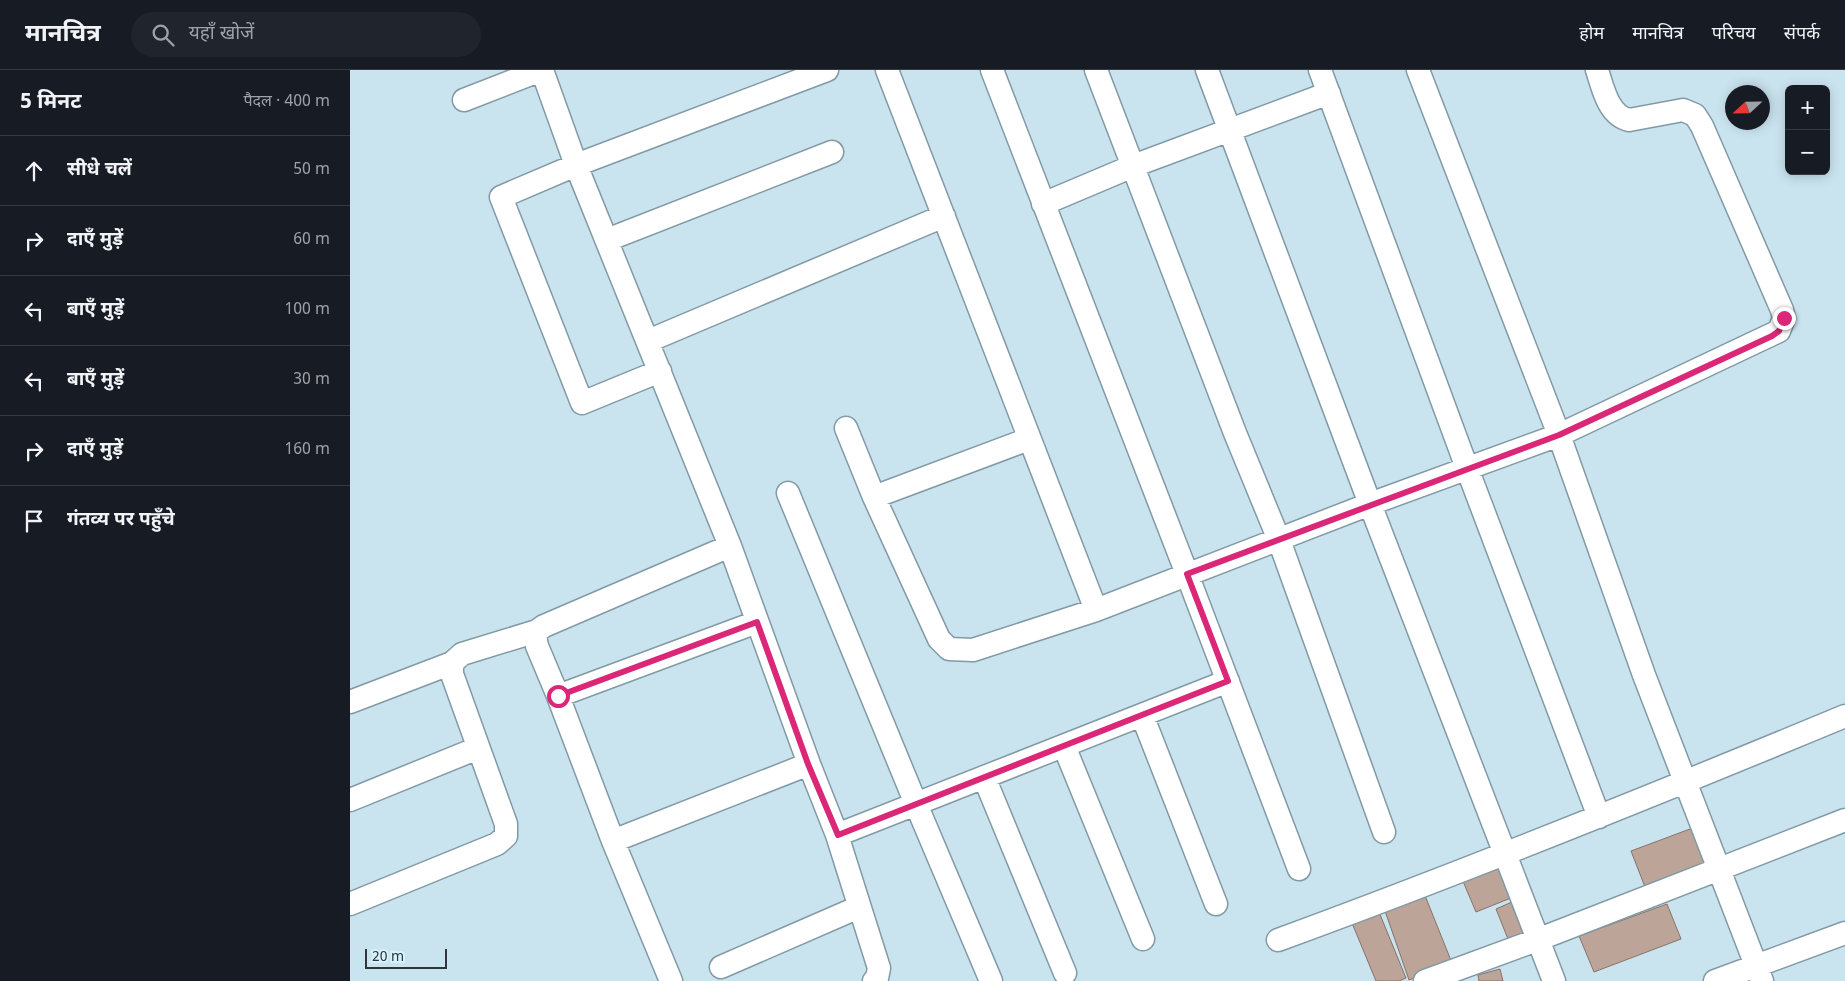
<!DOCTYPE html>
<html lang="hi">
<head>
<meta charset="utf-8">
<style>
	:root { --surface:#171b24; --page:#20242c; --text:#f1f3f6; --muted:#9ea1a6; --line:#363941 }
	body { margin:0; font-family:Georgia,"Noto Sans Devanagari",serif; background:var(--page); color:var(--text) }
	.controls { position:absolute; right:15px; top:15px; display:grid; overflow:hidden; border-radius:8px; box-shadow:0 2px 12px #0003 }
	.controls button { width:45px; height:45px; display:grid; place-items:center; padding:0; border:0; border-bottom:1px solid var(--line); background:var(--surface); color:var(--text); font:25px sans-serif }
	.compass { position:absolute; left:1375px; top:15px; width:45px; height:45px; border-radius:50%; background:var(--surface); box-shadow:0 2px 12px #0003; rotate:248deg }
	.scale { position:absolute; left:15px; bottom:12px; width:82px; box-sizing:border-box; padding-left:5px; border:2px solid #2d373c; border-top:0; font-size:14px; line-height:18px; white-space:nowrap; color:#2d373c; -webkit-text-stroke:4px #d7f1fd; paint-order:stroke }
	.stop { position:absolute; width:15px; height:15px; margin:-11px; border:4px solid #db2777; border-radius:50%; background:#fff }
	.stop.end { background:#db2777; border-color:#fff; box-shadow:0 1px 5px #0008 }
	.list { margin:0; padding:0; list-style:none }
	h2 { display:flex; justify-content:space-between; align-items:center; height:65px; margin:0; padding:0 20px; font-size:21px }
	h2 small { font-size:16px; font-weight:400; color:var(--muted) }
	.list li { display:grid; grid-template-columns:32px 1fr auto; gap:15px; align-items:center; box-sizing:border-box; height:70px; padding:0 20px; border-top:1px solid var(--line) }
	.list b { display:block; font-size:19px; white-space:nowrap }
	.list em { font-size:16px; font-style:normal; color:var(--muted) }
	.icon { flex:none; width:28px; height:28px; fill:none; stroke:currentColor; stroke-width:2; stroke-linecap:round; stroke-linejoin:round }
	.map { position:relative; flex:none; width:1495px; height:911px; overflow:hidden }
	header { display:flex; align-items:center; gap:30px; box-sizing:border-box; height:70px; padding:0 25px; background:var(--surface); border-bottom:1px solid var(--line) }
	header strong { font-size:24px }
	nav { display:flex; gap:28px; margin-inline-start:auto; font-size:18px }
	.search { width:350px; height:45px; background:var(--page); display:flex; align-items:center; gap:12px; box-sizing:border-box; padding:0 18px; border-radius:28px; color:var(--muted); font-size:19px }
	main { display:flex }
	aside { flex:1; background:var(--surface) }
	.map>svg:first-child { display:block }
	.building { fill:#bca499; stroke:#887268 }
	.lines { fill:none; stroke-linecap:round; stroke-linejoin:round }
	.street-casing { stroke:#819aa5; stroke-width:25 }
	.street { stroke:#fff; stroke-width:22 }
	.route { stroke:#db2777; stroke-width:6 }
</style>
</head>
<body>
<header>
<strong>मानचित्र</strong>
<div class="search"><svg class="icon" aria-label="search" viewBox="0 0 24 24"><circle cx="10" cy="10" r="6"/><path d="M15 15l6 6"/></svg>यहाँ खोजें</div>
<nav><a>होम</a><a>मानचित्र</a><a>परिचय</a><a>संपर्क</a></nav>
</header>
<main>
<aside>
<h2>5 मिनट<small>पैदल · 400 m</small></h2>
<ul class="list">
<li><svg class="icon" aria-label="ahead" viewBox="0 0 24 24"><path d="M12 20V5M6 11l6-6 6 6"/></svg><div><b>सीधे चलें</b></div><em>50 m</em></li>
<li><svg class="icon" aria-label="right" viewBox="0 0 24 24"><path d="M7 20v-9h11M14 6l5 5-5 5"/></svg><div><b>दाएँ मुड़ें</b></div><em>60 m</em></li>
<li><svg class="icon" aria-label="left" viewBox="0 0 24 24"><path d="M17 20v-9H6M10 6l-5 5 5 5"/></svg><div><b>बाएँ मुड़ें</b></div><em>100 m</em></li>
<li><svg class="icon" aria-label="left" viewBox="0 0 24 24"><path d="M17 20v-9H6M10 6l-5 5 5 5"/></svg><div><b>बाएँ मुड़ें</b></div><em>30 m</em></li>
<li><svg class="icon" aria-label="right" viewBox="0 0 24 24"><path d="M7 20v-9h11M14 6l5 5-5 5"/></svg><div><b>दाएँ मुड़ें</b></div><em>160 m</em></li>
<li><svg class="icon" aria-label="arrive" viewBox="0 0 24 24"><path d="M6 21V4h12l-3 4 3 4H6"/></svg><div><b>गंतव्य पर पहुँचे</b></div></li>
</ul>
</aside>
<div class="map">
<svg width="1495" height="911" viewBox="0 0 1495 911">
	<rect width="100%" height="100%" fill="#cae4ef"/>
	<!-- building -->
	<path class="building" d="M1348,756l14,36 -67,25 -14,-36z
		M1148,795l13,33 -35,14 -14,-33z
		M1074,823l28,70 -43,17 -25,-72z
		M1164,831l15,36 -19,7 -14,-35z
		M1317,834l14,35 -87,33 -15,-36z
		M1029,842l27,66 -7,3h-23l-24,-58z
		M1150,899l3,12h-24l-1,-6z"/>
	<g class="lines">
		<!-- street casing -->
		<g class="street-casing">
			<path id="street" d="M192,0l34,95 154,381 79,218 28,71 391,-154
				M537,0l209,540
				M642,0l195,504 112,295
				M746,0l139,363 44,107 105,292
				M857,0l163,434 184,477
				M970,0l147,398 132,349
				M1068,0l141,365 85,240 118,306
				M114,30l77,-30
				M693,134l90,-38 196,-73
				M257,170l225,-88
				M298,271l296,-125
				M310,301l-78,32 -81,-206 75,-32 251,-95
				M496,358l28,69 65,142 10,10 24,1 123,-40 274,-106 189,-69 220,-104 5,-13 -2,-8 -80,-184 -7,-11 -12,-5 -54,10c-21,-5 -26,-32 -32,-50
				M438,423l128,311 75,177
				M524,427l155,-58
				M380,476l-186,80 -7,5 -2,4 2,11 21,50 55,145 196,-77
				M208,626l199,-74
				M0,632l102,-39
				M792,645l74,189
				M714,676l79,193
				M634,707l81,196
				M0,730l128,-52
				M487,765l42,133 -2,10 -3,3
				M263,771l58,140
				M0,834l147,-60 9,-8v-12l-54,-150v-11l10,-9 75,-23
				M928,870c191,-70 379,-146 567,-224
				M371,897l138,-60
				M1075,911l112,-41 308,-120
				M1365,911l130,-48"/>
		</g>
		<!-- street -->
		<use href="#street" class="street"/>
	</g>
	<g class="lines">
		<!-- route -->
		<path class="route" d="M208,626l199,-74 51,142 30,71 390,-154 -41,-107 372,-139 213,-99 7,-5 5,-13"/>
	</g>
</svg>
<div class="controls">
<button>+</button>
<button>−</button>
</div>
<svg class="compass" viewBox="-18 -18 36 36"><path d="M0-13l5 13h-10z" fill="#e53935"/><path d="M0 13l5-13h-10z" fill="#9ea1a6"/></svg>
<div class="scale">20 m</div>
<div class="stop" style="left:208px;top:626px"></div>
<div class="stop end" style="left:1434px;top:248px"></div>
</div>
</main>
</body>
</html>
